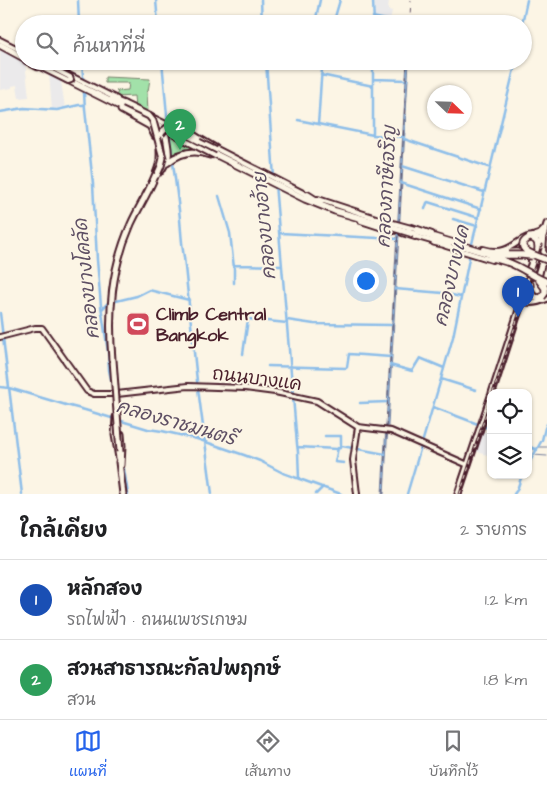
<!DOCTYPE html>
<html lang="th">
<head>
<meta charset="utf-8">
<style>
	:root { --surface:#fff; --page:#f6f6f6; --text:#202124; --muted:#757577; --line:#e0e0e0; --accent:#2563eb }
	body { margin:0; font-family:"Architects Daughter","Playpen Sans Thai",sans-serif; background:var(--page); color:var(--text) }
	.controls { position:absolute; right:15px; bottom:15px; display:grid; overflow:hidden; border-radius:10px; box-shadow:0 1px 4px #0004 }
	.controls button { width:45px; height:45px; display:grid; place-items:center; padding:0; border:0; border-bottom:1px solid var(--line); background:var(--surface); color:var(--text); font:25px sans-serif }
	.compass { position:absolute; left:427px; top:85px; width:45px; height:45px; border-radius:50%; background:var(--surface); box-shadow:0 1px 4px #0004; rotate:113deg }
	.you { position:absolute; left:365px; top:280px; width:18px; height:18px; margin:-12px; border:4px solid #fff; border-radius:50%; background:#1a73e8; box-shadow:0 0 0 8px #1a73e833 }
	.badge { display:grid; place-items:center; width:32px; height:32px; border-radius:50%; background:var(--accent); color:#fff; font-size:16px; font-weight:700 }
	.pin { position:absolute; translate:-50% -41px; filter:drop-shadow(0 1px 2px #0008) }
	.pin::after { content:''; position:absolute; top:26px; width:18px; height:15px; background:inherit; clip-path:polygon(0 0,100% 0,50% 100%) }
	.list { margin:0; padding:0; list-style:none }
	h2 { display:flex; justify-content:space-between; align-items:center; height:65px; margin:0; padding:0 20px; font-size:21px }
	h2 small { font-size:16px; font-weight:400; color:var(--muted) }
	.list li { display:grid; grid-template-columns:32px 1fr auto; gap:15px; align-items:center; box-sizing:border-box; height:80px; padding:0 20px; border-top:1px solid var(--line) }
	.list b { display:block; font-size:19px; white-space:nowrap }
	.list p { margin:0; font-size:16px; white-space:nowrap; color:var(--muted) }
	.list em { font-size:16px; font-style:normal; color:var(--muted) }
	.icon { flex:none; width:28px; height:28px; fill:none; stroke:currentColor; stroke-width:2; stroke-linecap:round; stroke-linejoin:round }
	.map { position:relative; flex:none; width:547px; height:494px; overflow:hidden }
	.search { position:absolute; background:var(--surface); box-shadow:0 1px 4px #0004; left:15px; right:15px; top:15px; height:55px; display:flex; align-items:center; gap:12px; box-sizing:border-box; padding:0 18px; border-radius:28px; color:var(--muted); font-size:19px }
	.sheet { height:225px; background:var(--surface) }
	nav { display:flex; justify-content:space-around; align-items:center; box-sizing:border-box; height:70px; border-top:1px solid var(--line); background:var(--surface); font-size:14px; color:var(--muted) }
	nav a { display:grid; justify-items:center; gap:2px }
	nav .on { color:var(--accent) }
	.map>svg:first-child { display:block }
	.built { fill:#ebeaeb }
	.green { fill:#a2e1a9; stroke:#76806a }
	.water { fill:#8ebee9; stroke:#737e9d }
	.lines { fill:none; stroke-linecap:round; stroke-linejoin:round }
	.stream { stroke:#737e9d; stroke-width:1 }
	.canal { stroke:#8ebee9; stroke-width:2.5 }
	.ferry { stroke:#5e4f64; stroke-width:1; stroke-dasharray:6 5; stroke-linecap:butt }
	.secondary-casing { stroke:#4a1f2b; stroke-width:8 }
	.primary-casing { stroke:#4a1f2b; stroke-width:9 }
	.trunk-casing { stroke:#4a1f2b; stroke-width:9 }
	.secondary { stroke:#fcf5e5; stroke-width:4 }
	.primary { stroke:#fcf5e5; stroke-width:5 }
	.trunk { stroke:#fcf5e5; stroke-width:5.5 }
	.rail-casing { stroke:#4a1f2b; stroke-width:3 }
	.rail { stroke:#fcf5e5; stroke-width:1; stroke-dasharray:4; stroke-linecap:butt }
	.secondary-bridge-casing { stroke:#4a1f2b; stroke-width:8; stroke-linecap:butt }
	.primary-bridge-casing { stroke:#4a1f2b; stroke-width:9; stroke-linecap:butt }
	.trunk-bridge-casing { stroke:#4a1f2b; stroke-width:9; stroke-linecap:butt }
	.secondary-bridge { stroke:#fcf5e5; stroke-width:4 }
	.primary-bridge { stroke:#fcf5e5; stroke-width:5 }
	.trunk-bridge { stroke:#fcf5e5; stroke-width:5.5 }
	.labels { text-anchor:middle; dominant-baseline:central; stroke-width:4; stroke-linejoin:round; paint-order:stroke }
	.poi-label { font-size:18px; font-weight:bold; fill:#4a1f2b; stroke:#fcf5e5; text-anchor:start }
	.street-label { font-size:18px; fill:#4a1f2b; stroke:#fcf5e5 }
	.water-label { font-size:19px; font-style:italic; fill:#5e4f64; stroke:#fcf5e5 }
</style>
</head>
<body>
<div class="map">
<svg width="547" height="494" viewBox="0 0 547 494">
	<rect width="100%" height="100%" fill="#fcf5e5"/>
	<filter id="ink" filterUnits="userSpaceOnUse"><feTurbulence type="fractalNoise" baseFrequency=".02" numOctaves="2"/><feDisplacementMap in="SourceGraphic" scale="10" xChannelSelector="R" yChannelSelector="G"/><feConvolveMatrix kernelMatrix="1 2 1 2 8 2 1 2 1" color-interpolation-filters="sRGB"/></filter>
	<g filter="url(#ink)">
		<!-- built -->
		<path class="built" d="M375,0h14l-1,10 4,1 -2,9 -15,-4z
			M0,50l25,12 4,35 -10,1 -2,-13 -5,1v2l-12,2z
			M49,74l12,7 4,27 -13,1z
			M482,431l9,2v24l-15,-6z"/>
		<!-- green -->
		<path class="green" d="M105,77l45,2 -2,12 -1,1 1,21 -13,-6 -1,-11 -19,1 3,-5 -2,-1 12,-1 1,-7h-24z
			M156,129l8,3 37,19h-10l-32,16z"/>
		<!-- water -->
		<path class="water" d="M407,61h2l-25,433h-2z"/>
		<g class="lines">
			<!-- stream -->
			<path class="stream" d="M538,447h9
				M533,455l14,1"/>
			<!-- canal -->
			<path class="canal" d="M78,0l1,24
				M156,0l2,24
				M261,0l1,24
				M373,0l1,24
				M373,17l31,7
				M316,18l4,-18
				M334,21l5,2 3,-2 8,3
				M333,24l7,-24
				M522,24l5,-24
				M82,61l3,48 8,75 4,76 4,46 7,46 1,18 4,19
				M162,61l6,65
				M266,61l8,117
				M299,67l1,-6
				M321,75l52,11
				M373,79l34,1
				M0,112l24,-4 33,2 22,-5h6
				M298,120l75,15 31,2
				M318,124c2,-21 2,-42 5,-63
				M169,131l10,79c2,15 2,31 5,47l13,124 15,113
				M373,135v-74
				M404,139l87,29
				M402,166l82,26
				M401,183l80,26
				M275,184l22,260 1,8 1,27
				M219,196l11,37 4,35v15
				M425,209l2,-6 1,-1 51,16
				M453,219l24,7
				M280,233l118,6
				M471,248l45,-187
				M234,265l48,1
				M395,289l48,4 18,4
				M102,309l6,-6 29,-7 12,-6 40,10
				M0,313l22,181
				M287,320l27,4 78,1
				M243,354l5,-35 39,4
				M390,365l22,6 8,-13 24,10
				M268,366l78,2 1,-1 2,-13 42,3
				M441,379l35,11
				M0,387l9,1 57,17 19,5 63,19 14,2 35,8 47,16 16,6 23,12 58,21
				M360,403l28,-1
				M433,407l58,22
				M325,436h16v10
				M528,446l9,4
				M298,447l39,2 3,-1 2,-2 43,8
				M338,448l-3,14 9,1
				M123,463l5,31
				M528,465l14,-25 3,-12 2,-4
				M316,494l7,-7
				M407,494l34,-115 12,-42 17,-83
				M514,494l3,-4 5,-15"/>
			<!-- ferry -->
			<path class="ferry" d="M410,24l-1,-7 1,-1 1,-16
				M399,224l8,-163
				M386,429l12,-198
				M383,494l3,-56 1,-2 -1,-3"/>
			<!-- secondary casing -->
			<g class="secondary-casing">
				<path id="secondary" d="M0,40l24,12
					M26,61l11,6
					M67,74l50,25
					M150,116l36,18
					M215,148l94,48
					M318,199l64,21
					M361,221l31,10h2v-4
					M412,227l20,7
					M401,229l1,4 13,4
					M414,236l21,6
					M446,246l46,14
					M483,249c7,2 14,3 20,1 17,-5 22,-21 41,-10l-1,11 4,7
					M501,252c9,0 32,-5 30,9 0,5 -2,8 -5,11
					M544,281l3,-13
					M524,302c7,2 16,0 23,-3
					M0,337l35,-9h7l45,63 7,3h21
					M117,394l71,-8 57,2 30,4 42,9 41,26 33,4 77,34
					M357,494l-4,-34 5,-33"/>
			</g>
			<!-- primary casing -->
			<g class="primary-casing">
				<path id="primary" d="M112,99l12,5
					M121,110l29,16 5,10
					M198,138l17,10
					M167,163c12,-10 27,-14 43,-8
					M161,171c10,-17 8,-16 5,-35l-5,-4
					M534,236l6,-2 4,-4
					M112,360c-4,-48 -1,-91 19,-136 8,-18 23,-40 28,-59 3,-10 -1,-21 2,-31
					M492,393l55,-169
					M116,417l-1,18 4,23
					M121,434l1,12 -1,19
					M119,462l4,32
					M458,494l33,-98"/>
			</g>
			<!-- trunk casing -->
			<g class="trunk-casing">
				<path id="trunk" d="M0,45l24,13
					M66,79l117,59
					M209,151l96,48 30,12 46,13
					M308,195l11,7
					M414,231l76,23 19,1
					M529,238c10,0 10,9 8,17
					M434,242l14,3
					M490,257l17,5
					M530,284v5l3,7 4,2 5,-1"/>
			</g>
			<!-- secondary -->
			<use href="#secondary" class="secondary"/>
			<!-- primary -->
			<use href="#primary" class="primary"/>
			<!-- trunk -->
			<use href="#trunk" class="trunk"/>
			<!-- rail casing -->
			<g class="rail-casing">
				<path id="rail" d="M493,393l49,-148
					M460,494l31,-95"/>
			</g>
			<!-- rail -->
			<use href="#rail" class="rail"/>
			<!-- secondary-bridge casing -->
			<g class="secondary-bridge-casing">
				<path id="secondary-bridge" d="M36,65l32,16 3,-1 -1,-3 -31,-16
					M215,156l-33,-17 -2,-4 4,-1 32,16
					M382,220l33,9"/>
			</g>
			<!-- primary-bridge casing -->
			<g class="primary-bridge-casing">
				<path id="primary-bridge" d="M124,104l25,12 4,5 10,37 -2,8 -4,9
					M161,134c11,-16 25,-4 37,4
					M113,360l7,92"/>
			</g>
			<!-- trunk-bridge casing -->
			<g class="trunk-bridge-casing">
				<path id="trunk-bridge" d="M381,224l33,10
					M529,238c-19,11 11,19 18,22
					M509,255h13l10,1
					M507,262c15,5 26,15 40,20
					M539,280l6,8v5l-3,4"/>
			</g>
			<!-- secondary-bridge -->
			<use href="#secondary-bridge" class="secondary-bridge"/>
			<!-- primary-bridge -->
			<use href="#primary-bridge" class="primary-bridge"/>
			<!-- trunk-bridge -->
			<use href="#trunk-bridge" class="trunk-bridge"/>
		</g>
	</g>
	<!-- icons -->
	<defs>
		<g id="stadium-square" transform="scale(1.25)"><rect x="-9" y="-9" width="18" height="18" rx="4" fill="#d1495b" stroke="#fcf5e5"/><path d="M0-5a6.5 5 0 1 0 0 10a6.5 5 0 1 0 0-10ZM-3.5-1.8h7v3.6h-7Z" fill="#fff"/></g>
	</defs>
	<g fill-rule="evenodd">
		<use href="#stadium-square" x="138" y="324"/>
	</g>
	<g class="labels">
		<!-- poi labels -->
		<g class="poi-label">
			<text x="156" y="314">Climb Central<tspan x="156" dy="21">Bangkok</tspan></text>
		</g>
		<!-- street labels -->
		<g class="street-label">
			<text transform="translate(257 379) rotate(7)">ถนนบางแค</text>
		</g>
		<!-- water labels -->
		<g class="water-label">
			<text transform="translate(387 187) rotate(-87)">คลองภาษีเจริญ</text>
			<text transform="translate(265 226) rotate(-95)">คลองบางอ้าย</text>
			<text transform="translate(452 276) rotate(-77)">คลองบางแค</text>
			<text transform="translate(87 279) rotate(-96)">คลองบางโคลัด</text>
			<text transform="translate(176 423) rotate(16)">คลองราชมนตรี</text>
		</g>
	</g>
</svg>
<div class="controls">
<button><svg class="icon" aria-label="locate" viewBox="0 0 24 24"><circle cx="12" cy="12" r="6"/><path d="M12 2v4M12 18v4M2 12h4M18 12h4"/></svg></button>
<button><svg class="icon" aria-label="layers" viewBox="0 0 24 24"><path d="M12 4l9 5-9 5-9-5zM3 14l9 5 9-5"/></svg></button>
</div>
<svg class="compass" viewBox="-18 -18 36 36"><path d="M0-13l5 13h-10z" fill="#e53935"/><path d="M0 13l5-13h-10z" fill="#757577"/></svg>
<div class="you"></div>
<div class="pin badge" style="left:518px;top:317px;background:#1a4fb4">1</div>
<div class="pin badge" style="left:180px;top:150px;background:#2e9e5b">2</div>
<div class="search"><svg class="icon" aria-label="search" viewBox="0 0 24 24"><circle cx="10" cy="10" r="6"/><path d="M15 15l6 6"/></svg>ค้นหาที่นี่</div>
</div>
<section class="sheet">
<h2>ใกล้เคียง<small>2 รายการ</small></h2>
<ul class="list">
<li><span class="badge" style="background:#1a4fb4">1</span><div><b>หลักสอง</b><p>รถไฟฟ้า · ถนนเพชรเกษม</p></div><em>1.2 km</em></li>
<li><span class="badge" style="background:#2e9e5b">2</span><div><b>สวนสาธารณะกัลปพฤกษ์</b><p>สวน</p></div><em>1.8 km</em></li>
</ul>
</section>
<nav>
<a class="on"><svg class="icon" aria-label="map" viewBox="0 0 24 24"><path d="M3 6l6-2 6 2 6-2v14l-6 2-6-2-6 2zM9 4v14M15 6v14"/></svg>แผนที่</a>
<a><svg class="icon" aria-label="directions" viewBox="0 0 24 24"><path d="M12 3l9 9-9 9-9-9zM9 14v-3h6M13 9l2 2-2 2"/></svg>เส้นทาง</a>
<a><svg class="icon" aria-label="saved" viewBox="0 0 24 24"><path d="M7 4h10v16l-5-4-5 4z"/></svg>บันทึกไว้</a>
</nav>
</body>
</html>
